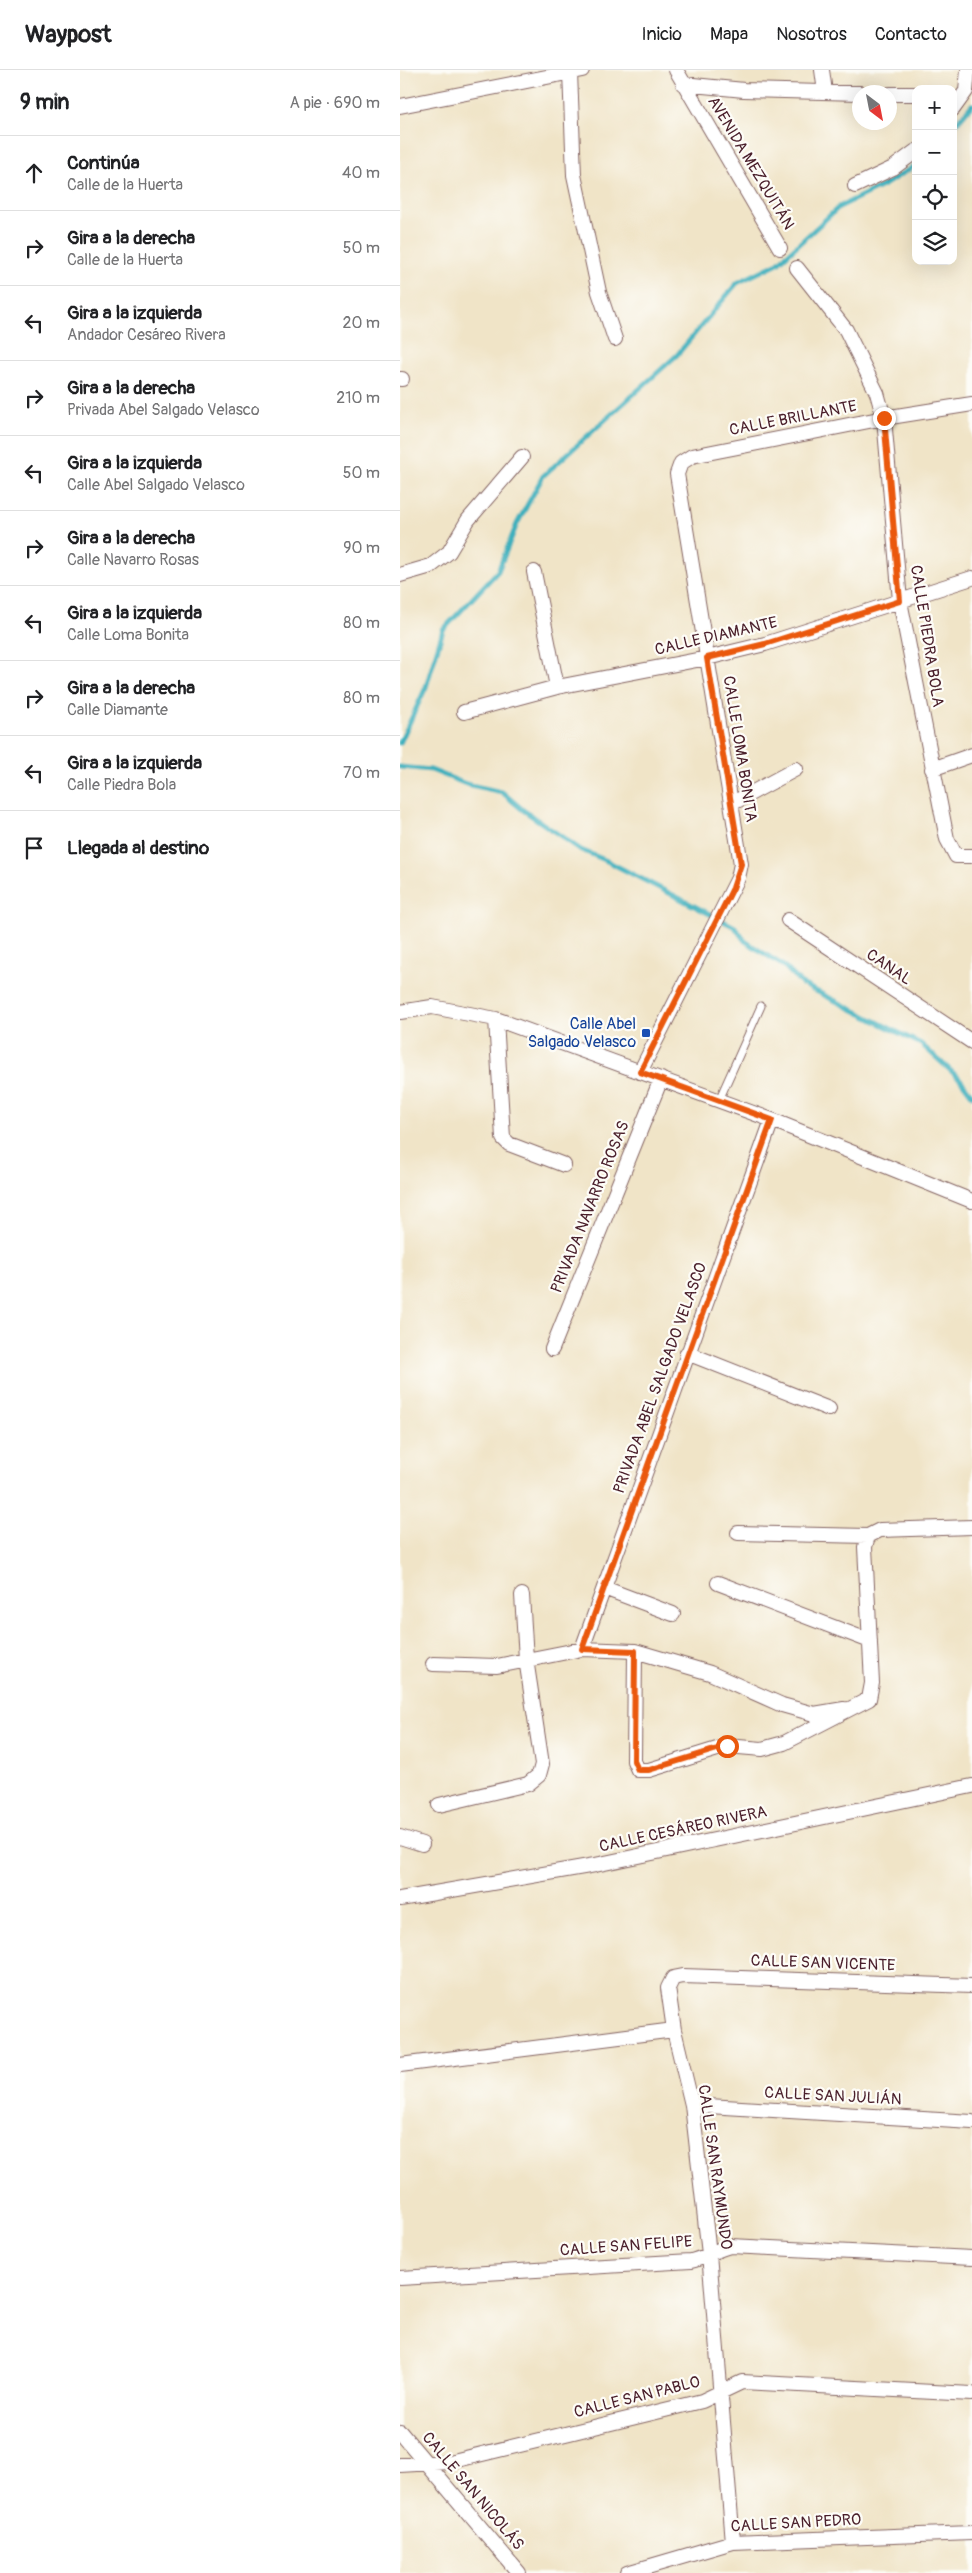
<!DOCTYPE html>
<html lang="es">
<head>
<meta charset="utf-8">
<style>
	:root { --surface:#fff; --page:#f2f2f2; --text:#202124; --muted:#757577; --line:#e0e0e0 }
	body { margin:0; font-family:Pangolin,sans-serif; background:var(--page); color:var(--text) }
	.controls { position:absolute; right:15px; top:15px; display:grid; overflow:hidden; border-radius:10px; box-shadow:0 5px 20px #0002 }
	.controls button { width:45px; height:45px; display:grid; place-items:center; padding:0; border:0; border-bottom:1px solid var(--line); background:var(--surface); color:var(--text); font:25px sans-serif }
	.compass { position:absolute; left:452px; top:15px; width:45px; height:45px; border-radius:50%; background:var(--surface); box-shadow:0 5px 20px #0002; rotate:148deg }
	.stop { position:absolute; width:15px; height:15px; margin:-11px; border:4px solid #ea580c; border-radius:50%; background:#fff }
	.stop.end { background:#ea580c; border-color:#fff; box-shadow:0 1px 5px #0008 }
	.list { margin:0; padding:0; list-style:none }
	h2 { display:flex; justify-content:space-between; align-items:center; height:65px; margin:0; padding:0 20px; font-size:21px }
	h2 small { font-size:16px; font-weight:400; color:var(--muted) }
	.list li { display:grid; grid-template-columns:32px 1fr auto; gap:15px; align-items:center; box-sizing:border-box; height:75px; padding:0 20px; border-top:1px solid var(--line) }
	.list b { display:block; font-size:19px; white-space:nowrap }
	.list p { margin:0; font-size:16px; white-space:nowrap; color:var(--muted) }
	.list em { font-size:16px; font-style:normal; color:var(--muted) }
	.icon { flex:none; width:28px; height:28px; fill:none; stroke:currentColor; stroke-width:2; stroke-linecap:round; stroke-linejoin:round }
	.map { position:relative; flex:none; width:572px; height:2503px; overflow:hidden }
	header { display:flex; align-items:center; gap:30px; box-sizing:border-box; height:70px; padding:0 25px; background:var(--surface); border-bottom:1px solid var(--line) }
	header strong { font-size:24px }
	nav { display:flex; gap:28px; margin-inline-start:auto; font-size:18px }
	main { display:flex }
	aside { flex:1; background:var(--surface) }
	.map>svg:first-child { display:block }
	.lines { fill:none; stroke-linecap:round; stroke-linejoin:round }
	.stream { stroke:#41b0bd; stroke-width:5 }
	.service-casing { stroke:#846462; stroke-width:9 }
	.minor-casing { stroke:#846462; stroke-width:16 }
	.service { stroke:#fff; stroke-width:7 }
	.minor { stroke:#fff; stroke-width:14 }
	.route { stroke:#ea580c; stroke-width:6 }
	.transit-dot { fill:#1a4fb4; stroke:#fdfcf7; stroke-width:2 }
	.labels { text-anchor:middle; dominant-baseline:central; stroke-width:4.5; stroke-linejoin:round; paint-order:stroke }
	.street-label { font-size:16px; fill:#4a1f2b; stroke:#fdfcf7 }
	.transit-label { font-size:16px; fill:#164399; stroke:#fdfcf7; text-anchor:end }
</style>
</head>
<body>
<header>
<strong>Waypost</strong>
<nav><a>Inicio</a><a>Mapa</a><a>Nosotros</a><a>Contacto</a></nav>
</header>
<main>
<aside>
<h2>9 min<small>A pie · 690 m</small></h2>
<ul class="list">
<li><svg class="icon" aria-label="ahead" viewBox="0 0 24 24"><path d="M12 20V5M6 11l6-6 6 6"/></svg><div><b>Continúa</b><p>Calle de la Huerta</p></div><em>40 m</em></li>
<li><svg class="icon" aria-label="right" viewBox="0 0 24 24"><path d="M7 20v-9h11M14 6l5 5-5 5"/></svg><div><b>Gira a la derecha</b><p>Calle de la Huerta</p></div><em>50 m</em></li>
<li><svg class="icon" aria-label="left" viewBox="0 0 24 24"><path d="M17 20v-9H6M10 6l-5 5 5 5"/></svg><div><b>Gira a la izquierda</b><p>Andador Cesáreo Rivera</p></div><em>20 m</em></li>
<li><svg class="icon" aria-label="right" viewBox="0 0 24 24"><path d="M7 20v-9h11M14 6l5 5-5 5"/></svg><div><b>Gira a la derecha</b><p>Privada Abel Salgado Velasco</p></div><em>210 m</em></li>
<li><svg class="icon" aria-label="left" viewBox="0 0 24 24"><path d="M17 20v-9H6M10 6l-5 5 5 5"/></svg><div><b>Gira a la izquierda</b><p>Calle Abel Salgado Velasco</p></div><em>50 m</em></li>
<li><svg class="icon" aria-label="right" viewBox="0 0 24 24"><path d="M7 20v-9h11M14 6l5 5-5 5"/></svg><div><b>Gira a la derecha</b><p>Calle Navarro Rosas</p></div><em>90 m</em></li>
<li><svg class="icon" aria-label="left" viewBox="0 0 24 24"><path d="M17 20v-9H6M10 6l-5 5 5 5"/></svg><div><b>Gira a la izquierda</b><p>Calle Loma Bonita</p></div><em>80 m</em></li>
<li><svg class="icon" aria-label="right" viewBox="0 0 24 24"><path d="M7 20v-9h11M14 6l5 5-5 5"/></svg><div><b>Gira a la derecha</b><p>Calle Diamante</p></div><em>80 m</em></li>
<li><svg class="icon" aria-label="left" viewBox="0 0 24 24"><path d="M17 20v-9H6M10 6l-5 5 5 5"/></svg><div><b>Gira a la izquierda</b><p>Calle Piedra Bola</p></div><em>70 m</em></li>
<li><svg class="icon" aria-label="arrive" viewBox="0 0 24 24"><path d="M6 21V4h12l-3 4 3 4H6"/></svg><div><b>Llegada al destino</b></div></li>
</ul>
</aside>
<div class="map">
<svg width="572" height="2503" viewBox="0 0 572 2503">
	<rect width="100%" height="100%" fill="#fdfcf7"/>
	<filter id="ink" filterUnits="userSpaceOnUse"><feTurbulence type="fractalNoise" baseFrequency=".02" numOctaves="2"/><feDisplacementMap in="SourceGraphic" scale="10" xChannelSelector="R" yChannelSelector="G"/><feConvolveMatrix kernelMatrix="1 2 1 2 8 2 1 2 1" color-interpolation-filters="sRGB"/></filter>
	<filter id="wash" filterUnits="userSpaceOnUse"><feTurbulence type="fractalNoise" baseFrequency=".0096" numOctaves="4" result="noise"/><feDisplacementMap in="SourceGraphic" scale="20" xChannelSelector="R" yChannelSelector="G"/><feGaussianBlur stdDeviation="1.12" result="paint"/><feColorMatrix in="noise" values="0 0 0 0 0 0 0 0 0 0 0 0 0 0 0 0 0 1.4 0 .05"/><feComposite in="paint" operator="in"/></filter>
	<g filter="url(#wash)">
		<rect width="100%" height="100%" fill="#f0e4c7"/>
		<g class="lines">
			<!-- stream -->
			<path class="stream" d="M553,57l19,-22
				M0,673l26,-56 17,-57 55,-59 19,-47 26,-48 134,-121 60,-72 41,-20 61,-56 47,-23 30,-19
				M0,697l31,3 35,14 36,8 21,18 58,40 24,10 130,67 10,14 40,26 17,17 119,60 39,35 12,16"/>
		</g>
	</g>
	<g filter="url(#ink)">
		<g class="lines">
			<!-- service casing -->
			<g class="service-casing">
				<path id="service" d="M319,1030l42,-94"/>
			</g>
			<!-- minor casing -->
			<g class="minor-casing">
				<path id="minor" d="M276,0l104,178
					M422,0l3,22
					M170,2l4,103 25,117 16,47
					M283,14l61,6 116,3
					M490,24h26
					M0,36l182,-36
					M553,39l13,-18 2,-21
					M455,116l38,-18 23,-17
					M397,198l49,62 31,63 7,25 16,183 47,238 9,17h16
					M0,309h2
					M134,502l23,115
					M0,505l31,-9 18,-14 19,-32 54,-63
					M64,642l93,-25 150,-29 58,-14 207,-66
					M532,699l40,-14
					M331,734l65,-35
					M388,850l184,122
					M0,942l32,-5 64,12 276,101 200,81
					M96,949l7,119 6,6 55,21
					M240,1002l98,-194 3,-14 -64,-390 4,-11 11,-7 192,-38 88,-14
					M152,1279l109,-270
					M287,1283l142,56
					M338,1463l130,3 12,-6 92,-3
					M318,1513l152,58
					M204,1518l69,26
					M182,1579l190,-529
					M235,1581l-1,110 4,9h11l78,-24 35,3 22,-6 85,-44 3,-16 -7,-136 3,-11
					M33,1594l64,2 85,-17 53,2 75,22 72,32 32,9 30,-5
					M39,1735l89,-21 11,-9 3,-11 -16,-105 -4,-64
					M0,1767l22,7
					M0,1829l195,-34 377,-79
					M0,1995l274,-35
					M292,2035l280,17
					M0,2208l291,-17c14,-3 25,-12 40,-15l241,12
					M0,2362l119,141
					M0,2395l49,-3 253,-61 40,-19 230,12
					M333,2472l-24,-288 -17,-149 -18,-75 -6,-42 5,-10 10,-2 289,10
					M227,2503l106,-31 239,-9"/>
			</g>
			<!-- service -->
			<use href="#service" class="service"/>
			<!-- minor -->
			<use href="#minor" class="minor"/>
		</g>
	</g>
	<g class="lines" filter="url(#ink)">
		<!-- route -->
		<path class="route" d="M327,1676l-78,24h-11l-4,-9 1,-110 -53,-2 190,-529 -132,-48 93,-184 8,-24 -34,-206 58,-14 135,-43 -16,-183"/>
	</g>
	<!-- markers -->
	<rect class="transit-dot" x="241" y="958" width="10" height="10" rx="2.5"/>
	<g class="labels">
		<!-- street labels -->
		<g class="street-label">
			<text transform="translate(351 93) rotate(59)">AVENIDA MEZQUITÁN</text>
			<text transform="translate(393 348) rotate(-11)">CALLE BRILLANTE</text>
			<text transform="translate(316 566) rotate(-13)">CALLE DIAMANTE</text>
			<text transform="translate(527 566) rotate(81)">CALLE PIEDRA BOLA</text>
			<text transform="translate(340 679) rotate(81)">CALLE LOMA BONITA</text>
			<text transform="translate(489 897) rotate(34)">CANAL</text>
			<text transform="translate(190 1137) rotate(-68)">PRIVADA NAVARRO ROSAS</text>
			<text transform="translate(260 1308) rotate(-70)">PRIVADA ABEL SALGADO VELASCO</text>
			<text transform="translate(283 1759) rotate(-12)">CALLE CESÁREO RIVERA</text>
			<text transform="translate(423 1893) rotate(2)">CALLE SAN VICENTE</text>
			<text transform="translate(433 2026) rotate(3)">CALLE SAN JULIÁN</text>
			<text transform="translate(315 2097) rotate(82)">CALLE SAN RAYMUNDO</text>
			<text transform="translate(226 2176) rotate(-4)">CALLE SAN FELIPE</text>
			<text transform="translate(237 2327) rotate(-14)">CALLE SAN PABLO</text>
			<text transform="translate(73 2421) rotate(50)">CALLE SAN NICOLÁS</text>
			<text transform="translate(396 2453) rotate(-3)">CALLE SAN PEDRO</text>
		</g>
		<!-- transit labels -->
		<g class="transit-label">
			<text x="236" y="954">Calle Abel<tspan x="236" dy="18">Salgado Velasco</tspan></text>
		</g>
	</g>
</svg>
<div class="controls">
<button>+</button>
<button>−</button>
<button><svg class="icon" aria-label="locate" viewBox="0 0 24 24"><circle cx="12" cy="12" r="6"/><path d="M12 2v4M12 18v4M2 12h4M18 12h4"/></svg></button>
<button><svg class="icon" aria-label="layers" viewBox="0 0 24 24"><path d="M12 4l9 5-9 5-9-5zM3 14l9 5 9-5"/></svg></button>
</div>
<svg class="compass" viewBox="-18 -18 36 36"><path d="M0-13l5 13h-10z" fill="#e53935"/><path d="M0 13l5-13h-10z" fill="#757577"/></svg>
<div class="stop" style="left:327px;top:1676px"></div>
<div class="stop end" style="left:484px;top:348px"></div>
</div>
</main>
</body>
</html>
